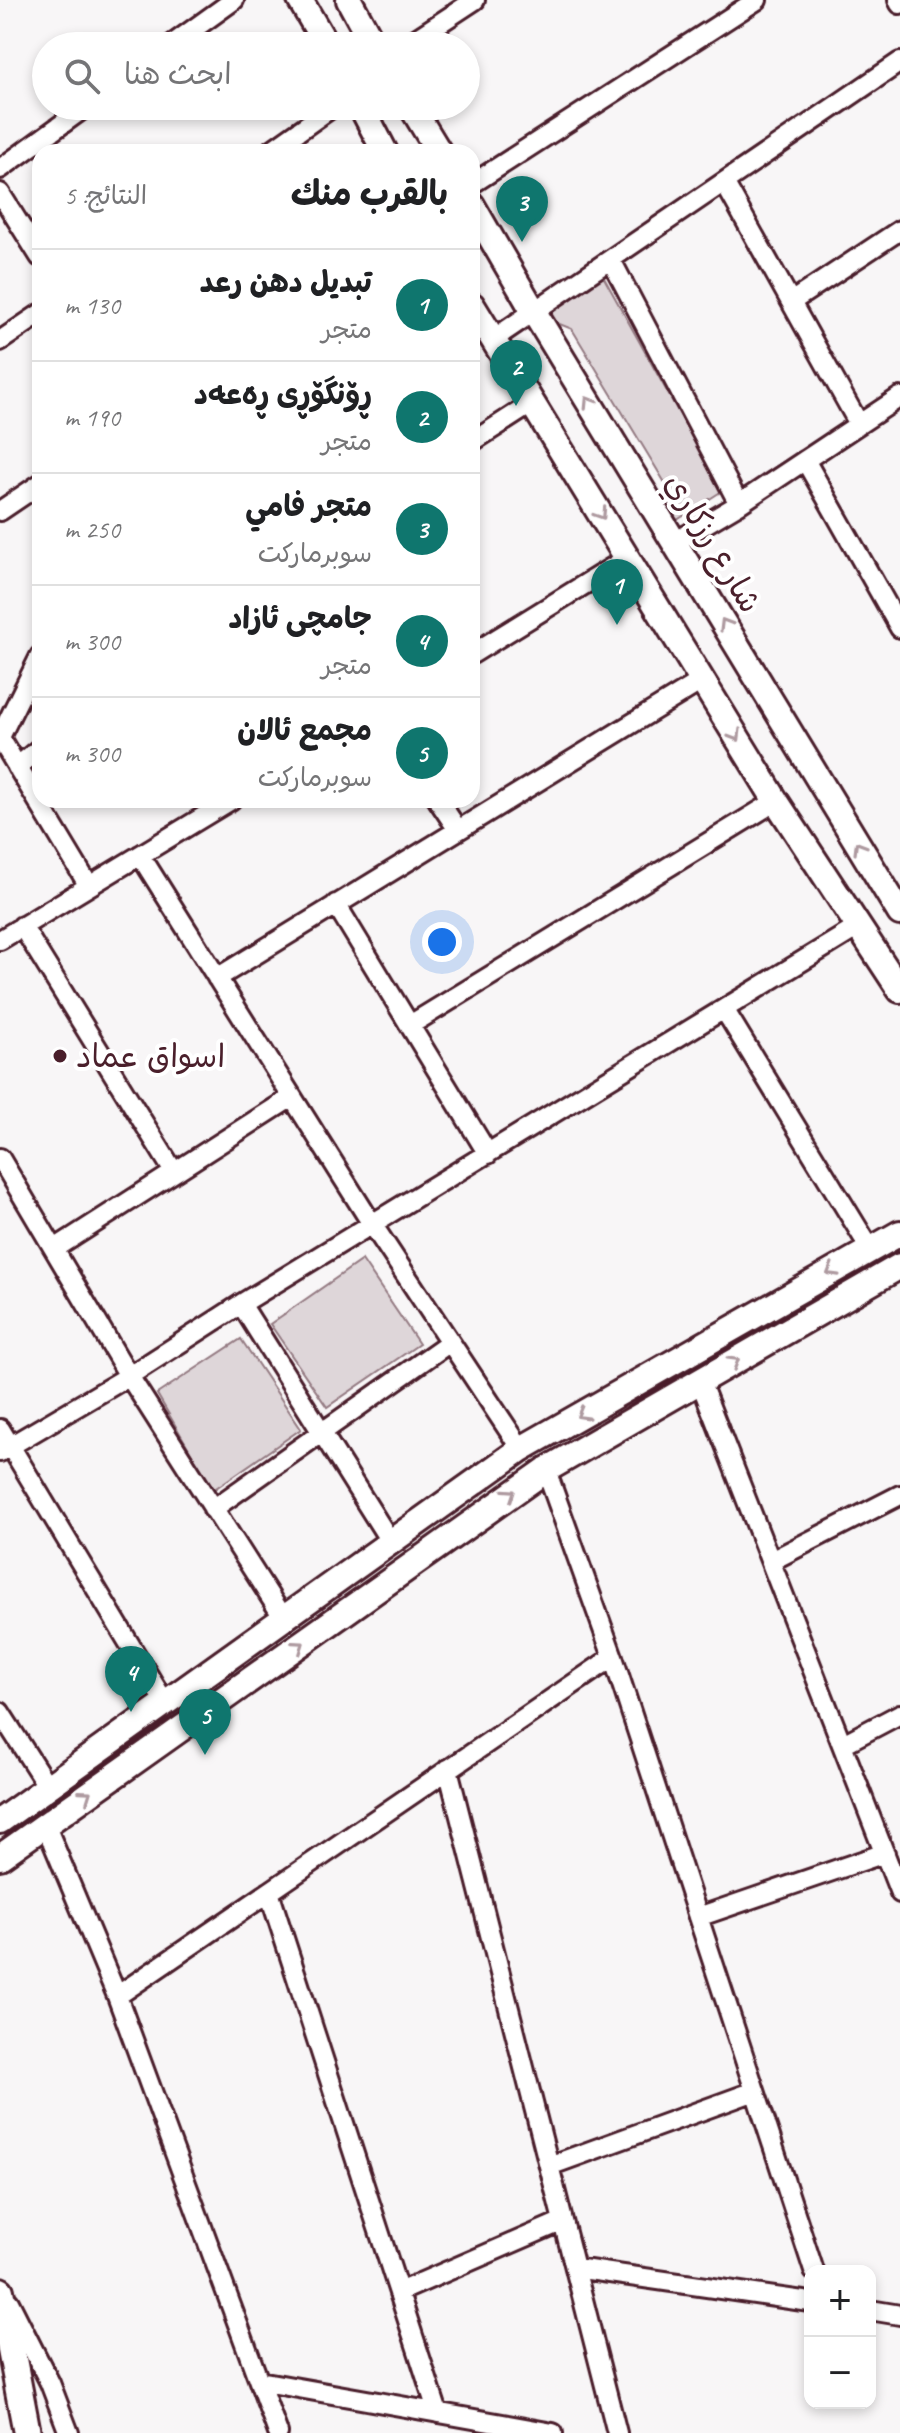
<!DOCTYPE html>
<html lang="ar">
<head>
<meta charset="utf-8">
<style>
	:root { --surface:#fff; --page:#f2f2f2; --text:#202124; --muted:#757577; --line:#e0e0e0; --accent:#0f766e }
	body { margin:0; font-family:Caveat,"Playpen Sans Arabic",sans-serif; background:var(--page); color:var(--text); direction:rtl }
	.controls { position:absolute; right:24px; bottom:24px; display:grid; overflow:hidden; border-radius:16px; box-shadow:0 4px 12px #0003 }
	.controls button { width:72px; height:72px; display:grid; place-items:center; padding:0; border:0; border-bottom:2px solid var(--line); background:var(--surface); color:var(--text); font:40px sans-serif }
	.you { position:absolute; left:442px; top:942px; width:28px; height:28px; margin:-20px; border:6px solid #fff; border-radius:50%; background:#1a73e8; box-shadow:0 0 0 12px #1a73e833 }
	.badge { display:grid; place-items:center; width:52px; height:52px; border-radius:50%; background:var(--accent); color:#fff; font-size:26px; font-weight:700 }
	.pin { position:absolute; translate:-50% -66px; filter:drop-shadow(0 2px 4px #0008) }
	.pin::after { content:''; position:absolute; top:42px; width:28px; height:24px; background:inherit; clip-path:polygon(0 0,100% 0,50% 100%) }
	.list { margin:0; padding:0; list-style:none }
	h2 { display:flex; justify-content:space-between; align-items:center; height:104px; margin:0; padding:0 32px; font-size:34px }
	h2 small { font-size:26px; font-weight:400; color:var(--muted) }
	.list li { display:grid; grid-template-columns:52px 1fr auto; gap:24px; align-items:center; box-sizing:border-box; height:112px; padding:0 32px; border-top:2px solid var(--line) }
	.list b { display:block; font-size:30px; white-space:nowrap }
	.list p { margin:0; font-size:26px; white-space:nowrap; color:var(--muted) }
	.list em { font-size:26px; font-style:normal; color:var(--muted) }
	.icon { flex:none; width:44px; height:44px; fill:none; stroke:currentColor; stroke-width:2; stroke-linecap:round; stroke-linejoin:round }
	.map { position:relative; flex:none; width:900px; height:2433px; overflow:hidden; direction:ltr }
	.search { position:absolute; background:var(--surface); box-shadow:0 4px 12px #0003; left:32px; top:32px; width:448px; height:88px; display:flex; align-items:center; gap:20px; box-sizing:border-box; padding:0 28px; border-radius:44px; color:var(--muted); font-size:30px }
	.panel { position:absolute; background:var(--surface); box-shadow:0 4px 12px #0003; left:32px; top:144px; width:448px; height:664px; border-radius:24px; direction:rtl }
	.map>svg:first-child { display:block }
	.green { fill:#ded6d9; stroke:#947a82; stroke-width:2 }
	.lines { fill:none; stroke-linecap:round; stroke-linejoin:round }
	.minor-casing { stroke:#4a1f2b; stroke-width:24 }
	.tertiary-casing { stroke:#4a1f2b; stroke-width:30 }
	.secondary-casing { stroke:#4a1f2b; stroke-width:32 }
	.minor { stroke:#fff; stroke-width:18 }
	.tertiary { stroke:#fff; stroke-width:24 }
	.secondary { stroke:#fff; stroke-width:26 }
	.oneway { stroke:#ae9aa0 }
	.poi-dot { fill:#4a1f2b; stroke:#fff; stroke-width:3 }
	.labels { text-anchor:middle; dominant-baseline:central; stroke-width:8; stroke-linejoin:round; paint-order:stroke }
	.street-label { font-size:32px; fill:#4a1f2b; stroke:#fff }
	.poi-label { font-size:32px; fill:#4a1f2b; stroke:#fff; text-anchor:start }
</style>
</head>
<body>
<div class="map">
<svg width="900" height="2433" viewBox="0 0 900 2433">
	<rect width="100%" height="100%" fill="#f8f6f7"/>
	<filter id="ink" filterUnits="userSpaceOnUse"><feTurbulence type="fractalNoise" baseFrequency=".0125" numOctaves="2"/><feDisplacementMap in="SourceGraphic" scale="16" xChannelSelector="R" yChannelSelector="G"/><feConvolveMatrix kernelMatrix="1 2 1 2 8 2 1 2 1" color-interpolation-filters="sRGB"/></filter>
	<g filter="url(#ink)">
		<!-- green -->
		<path class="green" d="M603,276l119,215 -48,31 -5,-13 1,-18 -98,-162 -15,-6 -8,-11z
			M362,1260l57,84 -92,63 -57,-83z
			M241,1339l60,90 -88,61 -56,-96z"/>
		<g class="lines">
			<!-- minor casing -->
			<g class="minor-casing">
				<path id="minor" d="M898,0l2,4
					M170,46l64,-46
					M405,46l70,-46
					M269,152l65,-46
					M0,169l87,-63
					M724,182l135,242
					M472,184l285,-184
					M0,193l40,64
					M611,260l128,244
					M791,302l109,-72
					M492,340l408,-278
					M0,341l40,-27
					M472,442l59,-38
					M805,460l95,168
					M0,511l40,-27
					M675,542l64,-38 161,-107
					M472,654l157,-97
					M0,737l40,-81
					M0,738l89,148
					M17,767l23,-19
					M438,800l20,30
					M140,855l232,369 149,225
					M336,904l152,250
					M22,926l152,246
					M0,940l231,-140
					M217,978l486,-298
					M724,1009l147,241
					M410,1025l366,-224
					M0,1158l129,218 154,241
					M56,1248l236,-151
					M241,1304l149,237
					M700,1381l200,512
					M0,1429l165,274
					M0,1452l129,-76 112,-72 617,-377
					M546,1470l67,187 201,614
					M213,1509l237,-167
					M771,1561l129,-66
					M0,1712l48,75
					M843,1744l57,-30
					M448,1769l169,664
					M45,1824l72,172 161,437
					M269,1892l169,521
					M698,1917l187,-64
					M117,1996l496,-339
					M549,2166l206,-75
					M575,2268l235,34
					M399,2292l164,-71
					M9,2302l41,81 19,50
					M870,2310l30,5
					M259,2381l294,52"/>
			</g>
			<!-- tertiary casing -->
			<g class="tertiary-casing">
				<path id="tertiary" d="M300,0l27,46
					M349,0l25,46
					M361,106l24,46
					M411,106l28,46
					M472,205l62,107 366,601
					M472,305l304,496 124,189
					M0,1821l521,-372 379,-216
					M0,1857l546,-387 354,-204"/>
			</g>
			<!-- secondary casing -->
			<g class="secondary-casing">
				<path id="secondary" d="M0,2291l27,142"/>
			</g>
			<!-- minor -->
			<use href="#minor" class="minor"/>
			<!-- tertiary -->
			<use href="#tertiary" class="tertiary"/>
			<!-- secondary -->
			<use href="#secondary" class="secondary"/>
		</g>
		<!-- one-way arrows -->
		<defs><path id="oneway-chevron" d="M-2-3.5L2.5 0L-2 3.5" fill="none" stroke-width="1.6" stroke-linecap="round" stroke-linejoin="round" transform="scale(2)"/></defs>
		<g class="oneway">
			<use href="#oneway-chevron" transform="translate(589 402) rotate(-122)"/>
			<use href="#oneway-chevron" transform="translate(601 514) rotate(57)"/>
			<use href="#oneway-chevron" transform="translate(725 624) rotate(-121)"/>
			<use href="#oneway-chevron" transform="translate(736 736) rotate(59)"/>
			<use href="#oneway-chevron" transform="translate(859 847) rotate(-121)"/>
			<use href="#oneway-chevron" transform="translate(832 1271) rotate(150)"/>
			<use href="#oneway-chevron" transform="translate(734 1362) rotate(-30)"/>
			<use href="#oneway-chevron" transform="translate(582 1414) rotate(150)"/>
			<use href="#oneway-chevron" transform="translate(510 1494) rotate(-34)"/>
			<use href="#oneway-chevron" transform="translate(299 1646) rotate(-35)"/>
			<use href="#oneway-chevron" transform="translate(86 1795) rotate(-35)"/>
		</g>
	</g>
	<!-- markers -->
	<circle class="poi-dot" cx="60" cy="1056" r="8"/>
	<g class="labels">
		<!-- street labels -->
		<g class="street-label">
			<text transform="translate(713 543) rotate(59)">شارع رزكاري</text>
		</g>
		<!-- poi labels -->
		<g class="poi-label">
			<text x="76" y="1056">اسواق عماد</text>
		</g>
	</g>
</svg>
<div class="controls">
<button>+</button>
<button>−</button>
</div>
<div class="you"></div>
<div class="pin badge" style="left:617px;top:625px">1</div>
<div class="pin badge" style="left:516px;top:406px">2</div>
<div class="pin badge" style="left:522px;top:242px">3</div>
<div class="pin badge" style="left:131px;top:1712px">4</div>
<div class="pin badge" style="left:205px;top:1755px">5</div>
<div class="search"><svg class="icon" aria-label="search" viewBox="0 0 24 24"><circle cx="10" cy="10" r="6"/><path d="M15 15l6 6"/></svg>ابحث هنا</div>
<section class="panel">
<h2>بالقرب منك<small>النتائج: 5</small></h2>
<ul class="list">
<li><span class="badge">1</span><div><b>تبديل دهن رعد</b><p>متجر</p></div><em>130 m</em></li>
<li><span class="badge">2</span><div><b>ڕۆنگۆڕی ڕەعەد</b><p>متجر</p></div><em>190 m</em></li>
<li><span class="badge">3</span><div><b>متجر فامي</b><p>سوبرماركت</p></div><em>250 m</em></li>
<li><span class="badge">4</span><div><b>جامچی ئازاد</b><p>متجر</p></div><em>300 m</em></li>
<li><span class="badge">5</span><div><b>مجمع ئالان</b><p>سوبرماركت</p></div><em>300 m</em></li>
</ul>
</section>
</div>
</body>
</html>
